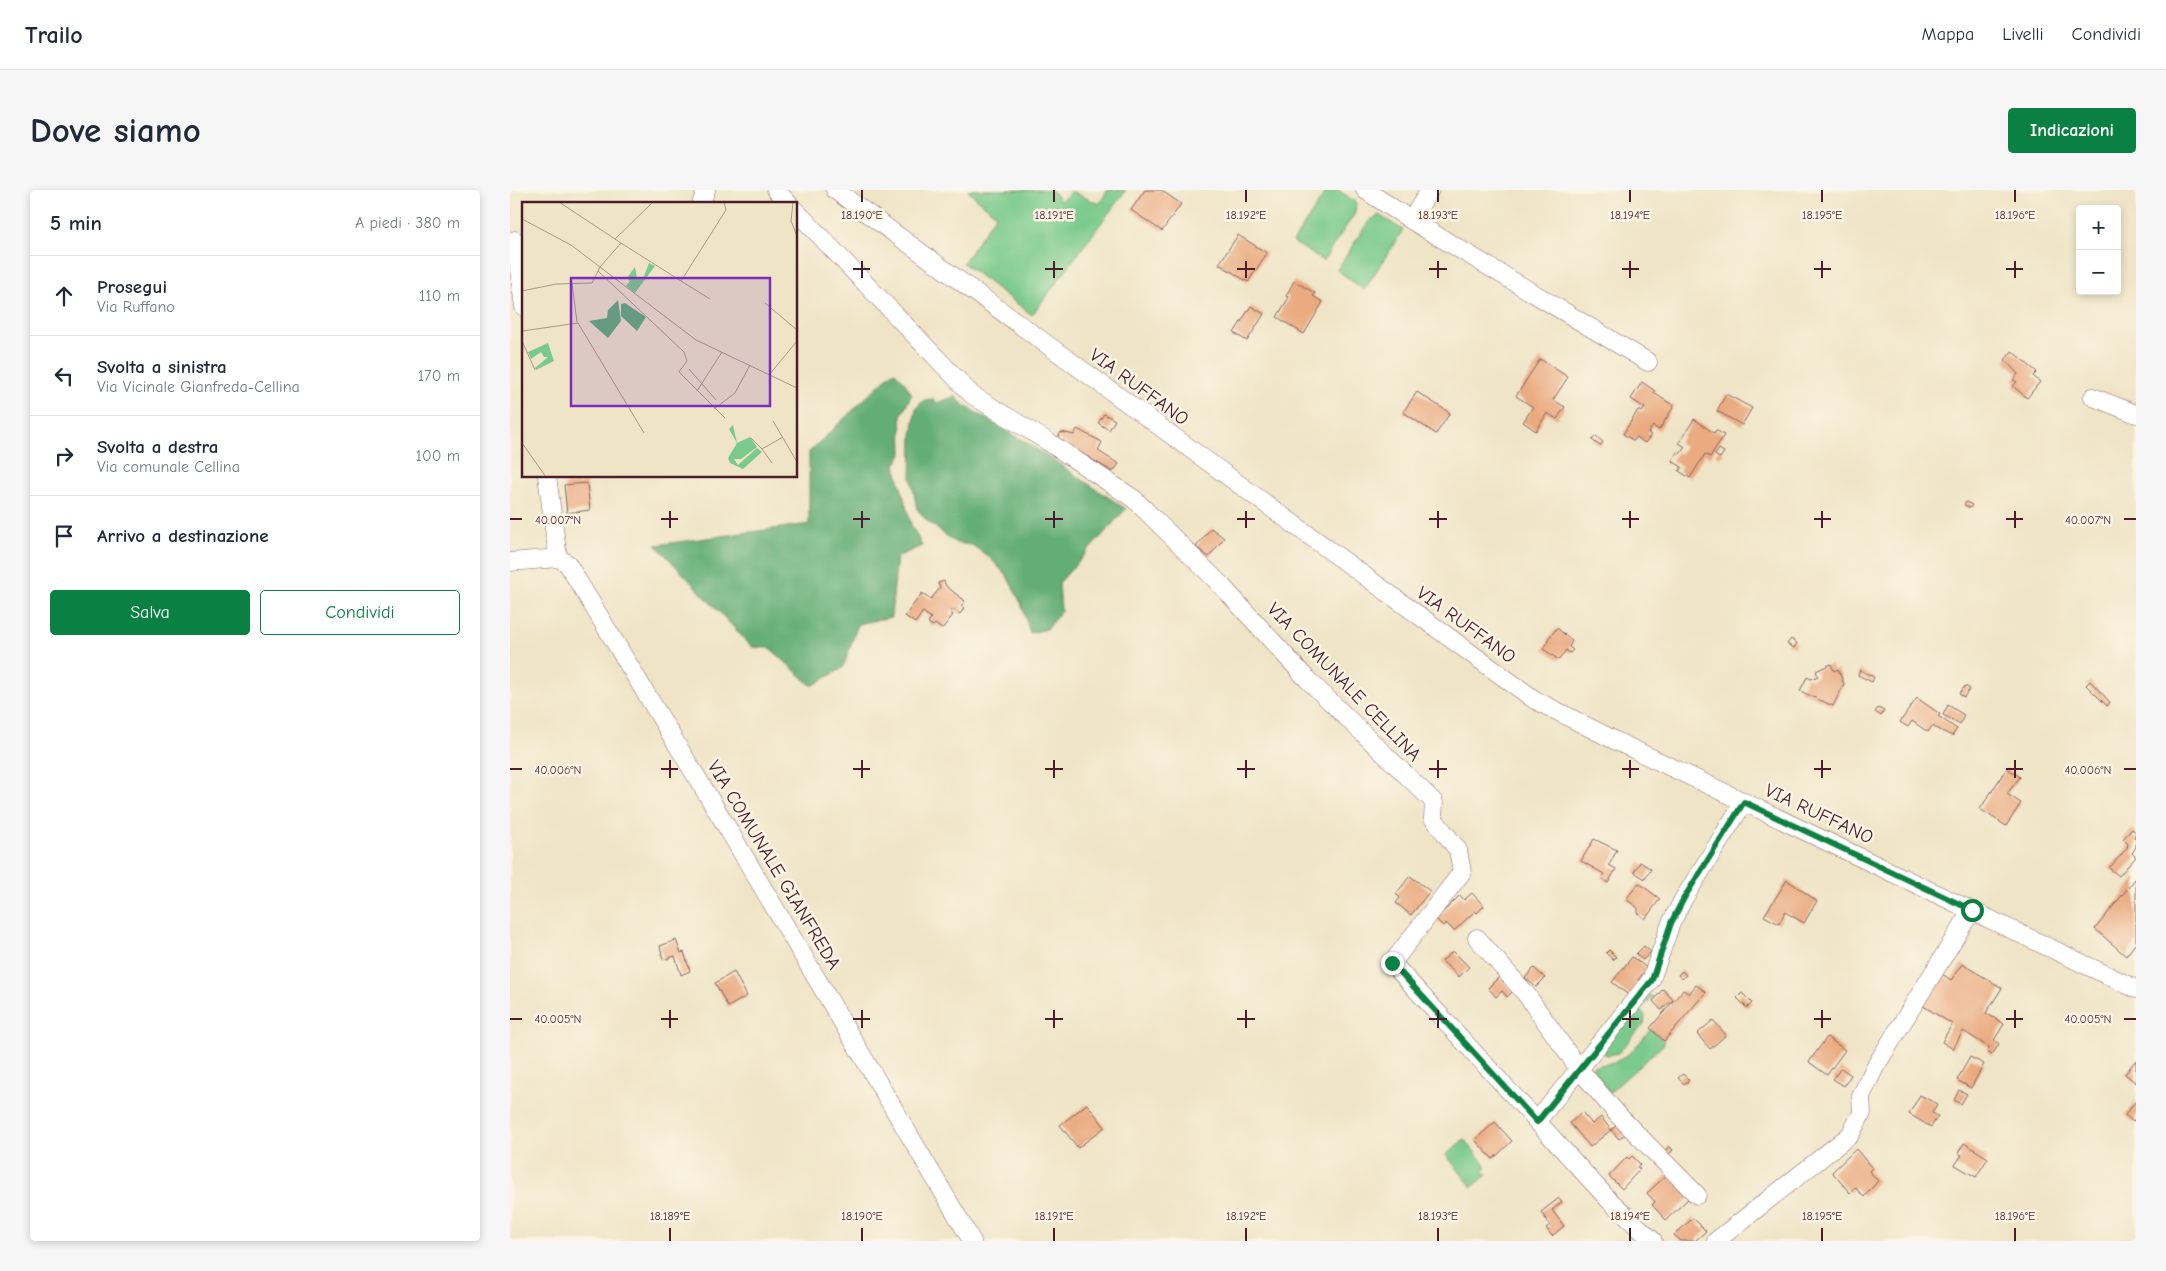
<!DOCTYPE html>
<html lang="it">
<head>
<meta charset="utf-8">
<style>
	:root { --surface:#fff; --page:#f6f6f7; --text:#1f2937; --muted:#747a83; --line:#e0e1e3; --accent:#0b8043 }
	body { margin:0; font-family:"Comic Neue",sans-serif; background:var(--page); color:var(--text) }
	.controls { position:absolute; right:15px; top:15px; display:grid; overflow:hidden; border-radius:5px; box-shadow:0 2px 8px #0003 }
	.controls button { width:45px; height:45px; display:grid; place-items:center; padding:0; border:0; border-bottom:1px solid var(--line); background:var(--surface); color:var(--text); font:25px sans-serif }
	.stop { position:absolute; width:15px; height:15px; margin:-11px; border:4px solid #0b8043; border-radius:50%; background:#fff }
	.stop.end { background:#0b8043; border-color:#fff; box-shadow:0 1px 5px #0008 }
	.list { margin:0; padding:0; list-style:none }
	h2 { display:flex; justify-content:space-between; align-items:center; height:65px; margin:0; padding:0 20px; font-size:21px }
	h2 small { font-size:16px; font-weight:400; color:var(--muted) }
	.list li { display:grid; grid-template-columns:32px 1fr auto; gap:15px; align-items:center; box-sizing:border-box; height:80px; padding:0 20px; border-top:1px solid var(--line) }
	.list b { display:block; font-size:19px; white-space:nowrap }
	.list p { margin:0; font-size:16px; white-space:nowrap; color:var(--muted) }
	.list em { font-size:16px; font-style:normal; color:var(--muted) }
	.actions { display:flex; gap:10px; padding:15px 20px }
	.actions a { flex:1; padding:11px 0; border:1px solid var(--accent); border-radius:5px; text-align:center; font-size:18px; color:var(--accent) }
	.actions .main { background:var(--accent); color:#fff }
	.icon { flex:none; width:28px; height:28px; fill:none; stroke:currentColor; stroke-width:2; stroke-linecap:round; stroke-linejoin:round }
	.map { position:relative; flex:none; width:1626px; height:1051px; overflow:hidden; border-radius:5px }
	header { display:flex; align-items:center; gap:30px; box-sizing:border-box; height:70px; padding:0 25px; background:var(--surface); border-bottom:1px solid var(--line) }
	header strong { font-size:24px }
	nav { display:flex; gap:28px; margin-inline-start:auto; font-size:18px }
	.intro { display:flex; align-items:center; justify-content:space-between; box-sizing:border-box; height:120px; padding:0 30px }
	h1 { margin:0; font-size:35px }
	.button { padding:12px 22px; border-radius:5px; background:var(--accent); color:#fff; font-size:18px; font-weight:700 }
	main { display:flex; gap:30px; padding:0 30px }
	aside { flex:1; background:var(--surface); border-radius:5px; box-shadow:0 2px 8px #0003 }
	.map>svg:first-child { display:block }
	.green { fill:#7aca8b; stroke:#62745b }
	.forest { fill:#63ae77; stroke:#566651 }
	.building { fill:#eaab81 }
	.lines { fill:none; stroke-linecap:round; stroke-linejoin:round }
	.minor-casing { stroke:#846461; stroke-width:19 }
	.minor { stroke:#fff; stroke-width:18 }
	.route { stroke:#0b8043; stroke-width:6 }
	.ticks { fill:none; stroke:#4a1f2b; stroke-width:2 }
	.labels { text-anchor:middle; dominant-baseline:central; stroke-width:5; stroke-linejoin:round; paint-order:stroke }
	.street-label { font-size:19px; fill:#4a1f2b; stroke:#fcf5e5 }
	.inset-road { fill:none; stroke:#ad9588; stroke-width:1 }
	.view { fill:#7b2cbf; fill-opacity:0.15; stroke:#7b2cbf; stroke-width:2.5 }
	.inset-edge { fill:none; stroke:#4a1f2b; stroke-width:2.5 }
	.ticks-label { font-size:12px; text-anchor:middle; fill:#4a1f2b; stroke:#fcf5e5; stroke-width:5; stroke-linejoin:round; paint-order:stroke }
</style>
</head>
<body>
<header>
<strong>Trailo</strong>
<nav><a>Mappa</a><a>Livelli</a><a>Condividi</a></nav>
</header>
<div class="intro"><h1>Dove siamo</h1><a class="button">Indicazioni</a></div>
<main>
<aside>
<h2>5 min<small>A piedi · 380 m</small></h2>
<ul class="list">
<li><svg class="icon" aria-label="ahead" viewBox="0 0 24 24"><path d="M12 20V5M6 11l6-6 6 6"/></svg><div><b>Prosegui</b><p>Via Ruffano</p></div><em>110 m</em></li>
<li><svg class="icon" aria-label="left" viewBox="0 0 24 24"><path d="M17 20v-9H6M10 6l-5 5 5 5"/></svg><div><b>Svolta a sinistra</b><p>Via Vicinale Gianfreda-Cellina</p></div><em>170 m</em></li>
<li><svg class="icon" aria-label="right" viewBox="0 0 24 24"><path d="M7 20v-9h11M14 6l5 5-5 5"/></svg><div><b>Svolta a destra</b><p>Via comunale Cellina</p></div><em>100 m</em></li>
<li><svg class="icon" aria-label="arrive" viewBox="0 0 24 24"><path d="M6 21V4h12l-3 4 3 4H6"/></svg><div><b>Arrivo a destinazione</b></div></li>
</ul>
<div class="actions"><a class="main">Salva</a><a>Condividi</a></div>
</aside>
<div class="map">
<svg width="1626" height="1051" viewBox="0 0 1626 1051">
	<rect width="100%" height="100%" fill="#fcf5e5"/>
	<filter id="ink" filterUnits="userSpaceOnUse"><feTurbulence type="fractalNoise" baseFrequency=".02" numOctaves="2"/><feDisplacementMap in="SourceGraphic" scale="10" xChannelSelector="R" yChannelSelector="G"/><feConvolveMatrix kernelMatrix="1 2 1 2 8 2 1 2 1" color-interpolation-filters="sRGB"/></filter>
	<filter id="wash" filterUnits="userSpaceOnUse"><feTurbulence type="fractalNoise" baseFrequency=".0096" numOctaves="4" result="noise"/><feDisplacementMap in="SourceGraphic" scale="20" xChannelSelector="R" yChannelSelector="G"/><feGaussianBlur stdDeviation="1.12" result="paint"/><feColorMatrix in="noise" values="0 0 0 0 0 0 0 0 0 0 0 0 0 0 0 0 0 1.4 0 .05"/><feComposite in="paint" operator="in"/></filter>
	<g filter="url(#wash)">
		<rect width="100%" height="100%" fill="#efe4c6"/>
		<!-- green -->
		<path class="green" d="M457,0h84l10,11 10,-10 28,13 9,-14h18l-94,125 -69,-52 33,-48z
			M817,0h11l18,12 -1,11 -32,48 -30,-19z
			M869,25l24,15 -39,60 -27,-20 31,-48z
			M1137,803l6,4 -13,12 5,7 -1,8 -26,29 -11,2 -9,-6z
			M1141,839l14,14 -56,50 -18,-22 2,-5c35,-4 36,-12 58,-37z
			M954,949l23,28 -4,3 4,5 -15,12 -26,-32z"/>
		<!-- forest -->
		<path class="forest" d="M384,181l9,9 9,14 -11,21 1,39 -7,11 16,59 11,22 -25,11 -6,60 -33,7 -15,44 -31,18 -42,-38 -18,-1 -96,-102 153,-21v-72z
			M445,206l10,10 64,38 97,65 -67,74 2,28 -14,18 -17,4 -9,-30 -14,-27 -18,-19 -17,-12 -16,-2 -29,-22 -10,-12 -6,-31 1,-43 4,-27 8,-8 8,-1 5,4z"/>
		<g id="blocks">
			<!-- building -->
			<path class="building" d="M635,0h16l20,14 -19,27 -31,-21z
				M728,45l29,18 -19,29 -29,-18z
				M784,91l21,12 -2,3 10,6 -19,32 -27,-17 12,-20 -3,-1z
				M741,116l13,8 -17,27 -13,-8z
				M1502,161l25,21 -4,4 7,6 -13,16 -14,-12 4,-4 -4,-2 5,-6 -13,-14z
				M1030,169l28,18 -15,23 12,7 -8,12 -10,-6 -11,18 -13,-9 10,-15 -17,-11z
				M1132,192l13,9 -1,2 20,13 -15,24 -6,-4 -5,7 3,2 -6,8 -9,-6 -2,4 -11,-7 15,-24 4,2 3,-4 -14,-9z
				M907,202l33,21 -14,21 -33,-22z
				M1216,204l26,14 -10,17 -25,-14z
				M594,224l11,6 -6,10 -11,-7z
				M1184,229l20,14 2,-3 8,5 -14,22 -5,-3 -15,24 -11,-7 3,-4 -10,-6 5,-9 3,2 5,-7 -6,-4z
				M567,239l25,13 -4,9 21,13 -6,8 -56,-34 4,-6 13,3z
				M1086,246l7,6 -3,4 -8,-6z
				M1209,259l5,3 -4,6 -5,-3z
				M77,293l3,27 -23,3 -3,-28z
				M1456,312l6,3 -2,3 -6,-3z
				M701,338l13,10 -15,19 -13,-10z
				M434,391l2,5 19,15 -4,5 3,2 -4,6 -7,-5 -3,4 3,2 -11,14 -7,-5 -2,2 -5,-3 3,-5 -8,-6 -8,11 -10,-7 17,-23 9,6 9,-11 -2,-5z
				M1047,438l15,13 -3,6 4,3 -3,3 -4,-3 -7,10 -16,-11 6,-8 -2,-1z
				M1281,449l6,4 -3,5 -7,-4z
				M1321,474l3,7 4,-2 6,15 -11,22 -33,-15 7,-14 4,2 7,-3 -2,-5z
				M1350,480l14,7 -2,5 -14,-7z
				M1580,491l20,21 -3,4 -21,-21z
				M1455,496l5,3 -6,8 -5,-3z
				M1407,508l23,16 -2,2 19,13 -5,7 -20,-10 -4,6 -16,-11 -4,6 -8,-5z
				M1438,515l16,10 -4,9 -17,-9z
				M1368,518l6,3 -3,5 -6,-4z
				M1497,578l13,9 -13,17 14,9 -15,23 -26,-17z
				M1622,639l4,3 -2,5 2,2v8l-4,6 4,4 -17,19 -10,-8 18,-20 1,-4 -5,-5z
				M1084,649l23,11 -8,15 7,4 -8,14 -7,-5 3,-4 -23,-13z
				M1130,672l11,7 -6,10 -11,-7z
				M900,686l20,15 -19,24 -15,-12 4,-5 -4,-4z
				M1626,688v65l-10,13 -31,-27z
				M1277,690l30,21 -13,22 -19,-11 -6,12 -15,-8z
				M1129,693l21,16 -15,20 -7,-6v-5l-12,-9z
				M962,703l12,13 -7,7 -2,-2 -21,20 -8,-8 -3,3 -7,-7 24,-24 4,5z
				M166,750l5,13 3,-1 6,19 -9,4 -6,-19 -12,4 -3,-14z
				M1134,756l7,6 -8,8 -7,-6z
				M1099,760l7,7 -3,3 -7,-7z
				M943,761l16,16 -10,10 -17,-16z
				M1122,767l15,11 -9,12 4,3 -11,14 -19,-15z
				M1452,774l40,24 -16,25 18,11 -10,16 5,4 -7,11 -5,-3 2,-5 -26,-16 -10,18 -11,-7 10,-18 -32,-20 19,-32 12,8z
				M1024,778l11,10 -9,9 -11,-9z
				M1172,781l4,4 -4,4 -4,-4z
				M224,782l13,24 -19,11 -13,-24z
				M989,787l14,14 -6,6 -5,-6 -6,6 -8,-9z
				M1186,795l10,7 -42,49 -14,-13 33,-38 6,4z
				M1153,799l10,11 -12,10 -8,-9z
				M1232,803l10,10 -5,5 -10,-10z
				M1203,830l13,15 -16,14 -13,-15z
				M1317,847l18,13 -18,25 -18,-13z
				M1460,867l14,7 -13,24 -14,-8z
				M1626,870v23l-11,-9z
				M1331,878l10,7 -7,11 -11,-7z
				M1173,884l6,6 -5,4 -6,-6z
				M1449,900l8,4 -6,10 -7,-4z
				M1410,905l17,9 -5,9 6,3 -7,11 -22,-13z
				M1626,911v17l-3,4 -8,-7z
				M577,914l18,23 -27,21 -18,-23z
				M1072,922l10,12 9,-7 10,13 -21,17 -20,-24z
				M985,932l17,19 -19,18 -18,-19z
				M1111,932l8,9 -10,8 -8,-9z
				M1454,953l24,15 -12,19 -21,-12 7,-10 -4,-2z
				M1159,956l4,4 -4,4 -4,-3z
				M1346,959l16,19 -3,3 9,10 -14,16 -9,-10 -5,6 -18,-21z
				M1122,966l8,8 -3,3 3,2 -18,20 -13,-13 18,-19 2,2z
				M1158,984l22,23 -24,23 -14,-15 3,-3 -8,-9z
				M1049,1008l3,4 -10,8 12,16 -12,10 -6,-8 4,-3 -9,-13z
				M1183,1028l13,13 -11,10h-14l-7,-6z"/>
		</g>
	</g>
	<g filter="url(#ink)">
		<use href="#blocks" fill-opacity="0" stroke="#846461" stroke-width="1"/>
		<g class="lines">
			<!-- minor casing -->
			<g class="minor-casing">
				<path id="minor" d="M266,0l13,14
					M325,0l700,510 79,40 522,249
					M855,0l46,30 19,-30
					M191,14l5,-14
					M286,21l176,184 75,46 87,58 86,85 87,95 127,123 -1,16 25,32 4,22 -70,91 216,236 45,42
					M901,30l237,142
					M5,50l9,67
					M1583,207l43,17
					M37,286l11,82
					M0,372l48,-4 9,5 158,261 247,417
					M967,748l49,56 53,75 40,47 78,79
					M1027,931l114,-141 20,-57 13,-25 60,-96
					M1206,1051l134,-106 12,-22 -1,-17 14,-29 97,-157"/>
			</g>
			<!-- minor -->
			<use href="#minor" class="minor"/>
		</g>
	</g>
	<g class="lines" filter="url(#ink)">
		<!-- route -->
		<path class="route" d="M882,773l145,159 115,-142 19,-57 13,-25 60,-96 228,108"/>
	</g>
	<!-- ticks -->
	<path class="ticks" d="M352,0v12M544,0v12M736,0v12M928,0v12M1120,0v12M1312,0v12M1505,0v12M352,71v17M544,71v17M736,71v17M928,71v17M1120,71v17M1312,71v17M1505,71v17M343,79h17M535,79h18M727,79h18M919,79h18M1112,79h17M1304,79h17M1496,79h17M160,321v17M352,321v17M544,321v17M736,321v17M928,321v17M1120,321v17M1312,321v17M1505,321v17M0,329h12M151,329h17M343,329h17M535,329h18M727,329h18M919,329h18M1112,329h17M1304,329h17M1496,329h17M1614,329h12M160,570v18M352,570v18M544,570v18M736,570v18M928,570v18M1120,570v18M1312,570v18M1505,570v18M0,579h12M151,579h17M343,579h17M535,579h18M727,579h18M919,579h18M1112,579h17M1304,579h17M1496,579h17M1614,579h12M160,820v18M352,820v18M544,820v18M736,820v18M928,820v18M1120,820v18M1312,820v18M1505,820v18M0,829h12M151,829h17M343,829h17M535,829h18M727,829h18M919,829h18M1112,829h17M1304,829h17M1496,829h17M1614,829h12M160,1038v13M352,1038v13M544,1038v13M736,1038v13M928,1038v13M1120,1038v13M1312,1038v13M1505,1038v13"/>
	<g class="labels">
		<!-- street labels -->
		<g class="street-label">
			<text transform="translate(629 197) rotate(36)">VIA RUFFANO</text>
			<text transform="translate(956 435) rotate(36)">VIA RUFFANO</text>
			<text transform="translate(834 492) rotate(46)">VIA COMUNALE CELLINA</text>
			<text transform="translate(1309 624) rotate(25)">VIA RUFFANO</text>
			<text transform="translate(264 675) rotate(59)">VIA COMUNALE GIANFREDA</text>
		</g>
	</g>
	<!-- overview -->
	<g transform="translate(12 12)">
		<rect width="275" height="275" fill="#efe4c6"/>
		<path d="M127,61l6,3 -20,27 -9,-7 4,-5 -3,-3 8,-11 2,11 6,1zM26,141l6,18 -18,9 -1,-2 13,-11h-4l-3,-5 -10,7 -3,-7zM211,223l4,18 13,-6 7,10 -16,12h-7l4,6 19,-17 5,4 -19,17 -13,-6 -2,-5 9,-15 -8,-14z" fill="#7aca8b"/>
		<path d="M96,98l3,21 -13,17 -19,-17 18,-3 1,-8zM103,101l21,14 -9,14 -16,-15v-12z" fill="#63ae77"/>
		<path class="inset-road" d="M271,0l-2,19 6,15M0,17l49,26 125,95 101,48M93,37l38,-37M99,41l60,38 45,-71 -2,-8M76,69l86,81 3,9 -8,11 46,46M159,79l29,18M50,82l5,38M0,89l34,-7 36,-1 8,-16 21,-24 -62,-41M243,101l32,27M0,129l56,-8 66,110M0,139l13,29M167,167l27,31M247,173l28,-34M175,189l25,-39M192,207l21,-16 15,-28M251,219l24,41M229,236l11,11 21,-12M0,241l24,34M240,247l10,14"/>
		<path class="view" d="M49,76h199v128h-199z"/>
		<rect width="275" height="275" class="inset-edge"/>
	</g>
	<g class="ticks-label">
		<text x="352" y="29">18.190°E</text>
		<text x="544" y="29">18.191°E</text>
		<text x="736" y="29">18.192°E</text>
		<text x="928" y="29">18.193°E</text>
		<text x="1120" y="29">18.194°E</text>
		<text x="1312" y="29">18.195°E</text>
		<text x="1505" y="29">18.196°E</text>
		<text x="48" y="334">40.007°N</text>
		<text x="1578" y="334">40.007°N</text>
		<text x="48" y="584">40.006°N</text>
		<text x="1578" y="584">40.006°N</text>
		<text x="48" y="833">40.005°N</text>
		<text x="1578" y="833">40.005°N</text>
		<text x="160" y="1030">18.189°E</text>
		<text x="352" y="1030">18.190°E</text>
		<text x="544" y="1030">18.191°E</text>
		<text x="736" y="1030">18.192°E</text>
		<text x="928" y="1030">18.193°E</text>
		<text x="1120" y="1030">18.194°E</text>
		<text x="1312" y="1030">18.195°E</text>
		<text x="1505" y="1030">18.196°E</text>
	</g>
</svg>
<div class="controls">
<button>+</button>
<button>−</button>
</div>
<div class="stop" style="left:1462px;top:720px"></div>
<div class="stop end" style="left:882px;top:773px"></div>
</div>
</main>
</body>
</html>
